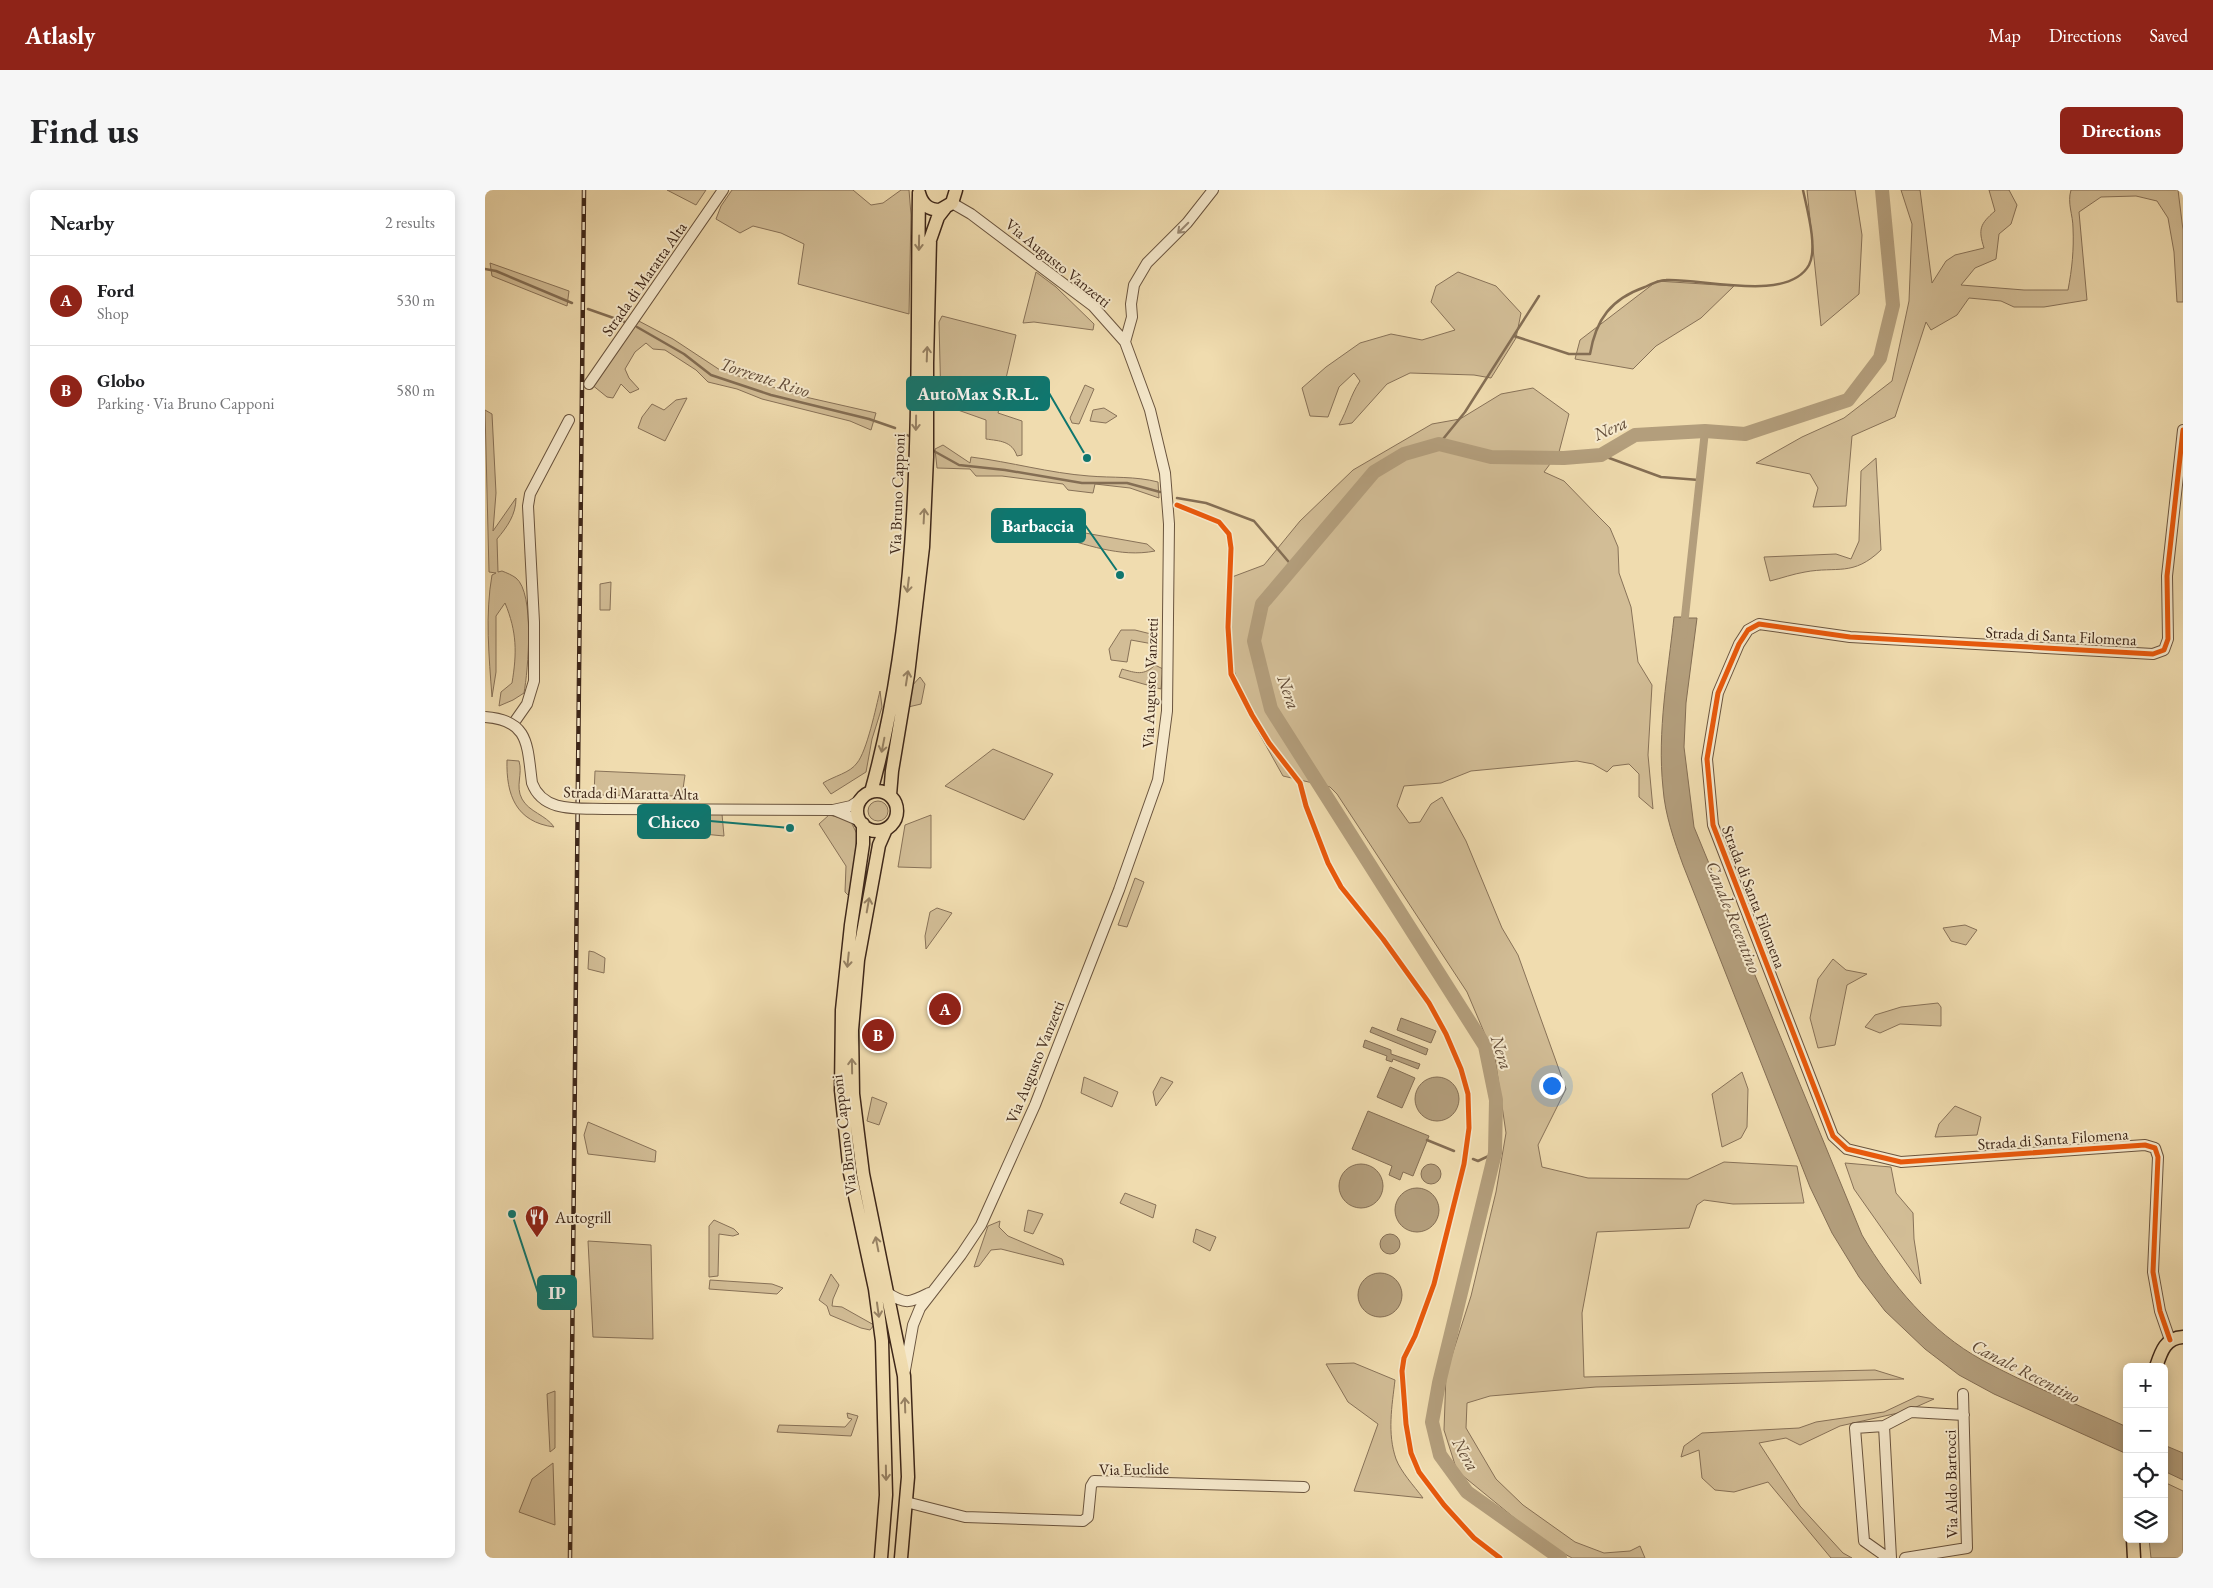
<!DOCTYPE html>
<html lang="en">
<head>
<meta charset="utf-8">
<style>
	:root { --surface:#fff; --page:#f6f6f6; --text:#202124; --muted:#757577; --line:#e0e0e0; --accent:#8f2418 }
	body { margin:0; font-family:"EB Garamond",serif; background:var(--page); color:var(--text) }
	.controls { position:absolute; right:15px; bottom:15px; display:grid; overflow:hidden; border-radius:8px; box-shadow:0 2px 12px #0003 }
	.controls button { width:45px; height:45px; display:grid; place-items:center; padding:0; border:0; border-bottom:1px solid var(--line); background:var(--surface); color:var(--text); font:25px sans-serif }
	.you { position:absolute; left:1066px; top:895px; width:18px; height:18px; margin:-12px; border:4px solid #fff; border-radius:50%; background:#1a73e8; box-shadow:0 0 0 8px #1a73e833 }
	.badge { display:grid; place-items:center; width:32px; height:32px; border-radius:50%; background:var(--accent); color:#fff; font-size:16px; font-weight:700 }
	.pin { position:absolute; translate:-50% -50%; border:2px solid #fff; box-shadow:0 1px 5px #0006 }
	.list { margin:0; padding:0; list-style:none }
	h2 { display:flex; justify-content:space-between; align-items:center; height:65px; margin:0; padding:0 20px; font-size:21px }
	h2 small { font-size:16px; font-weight:400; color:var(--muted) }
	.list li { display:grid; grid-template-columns:32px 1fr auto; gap:15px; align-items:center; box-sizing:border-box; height:90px; padding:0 20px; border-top:1px solid var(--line) }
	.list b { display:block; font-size:19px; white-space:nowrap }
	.list p { margin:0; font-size:16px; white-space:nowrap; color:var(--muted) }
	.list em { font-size:16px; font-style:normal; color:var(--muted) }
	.icon { flex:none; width:28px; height:28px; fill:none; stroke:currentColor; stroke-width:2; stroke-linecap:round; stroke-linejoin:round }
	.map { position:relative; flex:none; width:1698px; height:1368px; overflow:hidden; border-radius:8px }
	header { display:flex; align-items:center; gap:30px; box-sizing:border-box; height:70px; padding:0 25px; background:var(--accent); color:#fff }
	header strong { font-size:24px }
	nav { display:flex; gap:28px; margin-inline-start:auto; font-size:18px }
	.intro { display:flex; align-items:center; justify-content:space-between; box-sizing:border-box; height:120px; padding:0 30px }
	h1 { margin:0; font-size:35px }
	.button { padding:12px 22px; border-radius:8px; background:var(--accent); color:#fff; font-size:18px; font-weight:700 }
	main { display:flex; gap:30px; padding:0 30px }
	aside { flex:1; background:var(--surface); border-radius:8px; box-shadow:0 2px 12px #0003 }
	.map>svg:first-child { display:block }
	.green { fill:#d2bd96; stroke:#887258 }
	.water { fill:#b39e7c; stroke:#846e54 }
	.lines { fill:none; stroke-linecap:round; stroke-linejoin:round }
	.stream { stroke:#846e54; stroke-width:2.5 }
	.canal { stroke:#b39e7c; stroke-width:8 }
	.river { stroke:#b39e7c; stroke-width:14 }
	.minor-casing { stroke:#6a543e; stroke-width:12 }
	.major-casing { stroke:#3e2719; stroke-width:15 }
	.minor { stroke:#f5e8cb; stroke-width:10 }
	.major { stroke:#f0dcaf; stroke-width:12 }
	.rail-casing { stroke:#3e2719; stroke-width:4.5 }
	.rail { stroke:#f5e8cb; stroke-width:2.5; stroke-dasharray:8; stroke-linecap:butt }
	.minor-bridge-casing { stroke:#6a543e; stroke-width:12; stroke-linecap:butt }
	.minor-bridge { stroke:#f5e8cb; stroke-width:10 }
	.cycleway-casing { stroke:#f5e8cb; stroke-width:8 }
	.cycleway { stroke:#e8590c; stroke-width:5 }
	.oneway { stroke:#9a8872 }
	.oneway2 { stroke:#978264 }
	.labels { text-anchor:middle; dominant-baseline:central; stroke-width:4; stroke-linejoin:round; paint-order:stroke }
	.street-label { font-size:16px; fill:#3e2719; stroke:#f5e8cb }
	.poi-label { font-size:16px; fill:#3e2719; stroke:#f5e8cb; text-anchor:start }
	.water-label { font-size:18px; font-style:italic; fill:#614b37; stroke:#f5e8cb }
	.leader { fill:none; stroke:#0f766e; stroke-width:2 }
	.callout-dot { fill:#0f766e; stroke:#f5e8cb; stroke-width:2 }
	.callout { fill:#0f766e; stroke:#0f766e; stroke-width:2 }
	.callout-label { font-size:18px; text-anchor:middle; font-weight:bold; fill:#fff }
</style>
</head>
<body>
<header>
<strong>Atlasly</strong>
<nav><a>Map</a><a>Directions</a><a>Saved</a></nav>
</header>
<div class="intro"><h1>Find us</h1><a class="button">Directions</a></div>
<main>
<aside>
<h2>Nearby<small>2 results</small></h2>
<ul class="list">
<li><span class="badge">A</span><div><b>Ford</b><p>Shop</p></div><em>530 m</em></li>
<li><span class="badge">B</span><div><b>Globo</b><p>Parking · Via Bruno Capponi</p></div><em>580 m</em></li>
</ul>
</aside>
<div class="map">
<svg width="1698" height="1368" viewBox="0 0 1698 1368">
	<rect width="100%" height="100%" fill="#f0dcaf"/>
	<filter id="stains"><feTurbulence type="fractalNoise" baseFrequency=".004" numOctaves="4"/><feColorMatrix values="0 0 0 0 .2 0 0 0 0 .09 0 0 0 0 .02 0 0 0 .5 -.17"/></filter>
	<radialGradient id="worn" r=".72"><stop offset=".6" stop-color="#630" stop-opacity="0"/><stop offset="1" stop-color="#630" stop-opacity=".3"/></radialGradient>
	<!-- green -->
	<path class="green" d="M182,0h39l-10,15z
		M247,0h121l18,15 12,-2 18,-13h8l2,25 -2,99 -111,-30 6,-40 -23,-11 -28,-7 -13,7 -24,-14 5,-13z
		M1322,0h48l7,45 -3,59 -38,32z
		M1416,0h19l12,93 14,-22 9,-6 29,-7c-6,-19 -4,-24 11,-37l-6,-21h20l8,15 -6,19 -12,10 -3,25 -21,9 -14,17 63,5h44c4,-21 6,-40 5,-62 0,-13 -6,-25 -2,-38h107l5,40v72h-6l-3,-50 -6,-34 -11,-17 -21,-5 -35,1 -22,15 8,88 -43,7h-30l-13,-6 -32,-3 -12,17 -26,15 -5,-8 -31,95 -43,19 -6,70 -33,1 5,-19 -8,-14 -54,-11 46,-26 42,-19 48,-37 17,-80 3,-77z
		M5,73l79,28 -2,15 -75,-30z
		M551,82l20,15 38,37 -1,6 -59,-8 -11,1z
		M973,82l38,14 25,27 -5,25 -25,40 -17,-3 -64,-2 -23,11 -35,39 -13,2c9,-16 11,-29 21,-44l-6,-8 -15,14 -11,30 -18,-1 -8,-28 24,-21 34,-24 31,-9 31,6 33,-10 -24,-28 5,-16z
		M1172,91l77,5 -33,32 -45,28 -23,23 -58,-10 5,-19z
		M457,126l74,19 -18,78 24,8v34l-5,1c-5,-15 -17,-15 -31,-17v-19l-45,-16 -2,-82z
		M150,129l38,20 47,31 81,26 75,17 -5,17 -21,-9 -88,-22 -25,-10 -29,-7 -12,-12 -31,-20 -12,-1 -7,-6 -11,9 -10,17 4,9 10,11 -9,4 -9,-9 -8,14 -6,-1 -16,-13z
		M600,195l9,4 -15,35 -7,-1 -2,-5z
		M1048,198l36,26 -10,38 -15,20 20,9 33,34 13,13 8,19 1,26 12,34 7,55 14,23 -4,70 5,54 -14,-12v-23l-10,-10 -16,2 -6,6 -14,-8 -16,-3 -106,10 -30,12 -37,3 -7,20 12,17 11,-1 11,-18 11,-7 24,44 36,87 16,27 48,134 -28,56 4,22 46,11 100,1 36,-17 73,4 7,37 -71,1 -29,-4 -7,5 -8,23 -92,4 -15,81 2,64 291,-7 29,9 -308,8 -106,9 -23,7 -1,25 30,51 27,26 52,37 29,11 26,-2 10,-5 5,12h-73l-27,-15 -88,-72 -13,-41 2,-56 25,-78 25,-104 10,-59 -11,-75 -28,-66 -130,-198 -7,-7 -47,-11 -28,-50 -27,-71 4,-78 32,-12 36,-44 53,-51 79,-46 28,-5 41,-25z
		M202,208l-22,43 -27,-13 4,-11 10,-13 12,6 12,-10z
		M619,218l13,8 -11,7 -16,-2 3,-11z
		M0,220l7,4 4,79 -3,38 23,-33c0,17 -9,29 -19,41l1,33 4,-1c5,2 10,4 14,7 19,15 12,93 8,115l-11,7 -14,6 2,-14 11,-9c5,-30 5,-51 -7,-80l-9,13v56l-4,25c-3,-40 -7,-83 0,-122l4,-2 -7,-1z
		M458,255l27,18 1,-6c40,5 78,16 118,19 24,2 46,0 69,6l1,16 -29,-10 -35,-4 -2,9 -25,-3 -5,-6 -61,-8h-26l-6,-7 -33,-1 -2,-19z
		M1391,268l5,92c-28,27 -44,16 -76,22 -12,2 -23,6 -35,9l-6,-24 72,-3 15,5 8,-18 2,-70z
		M572,338l90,16 8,7c-35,7 -70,-7 -103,-16z
		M126,392l-1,28h-10v-26z
		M636,440h14l20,5 -2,9 -22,-4 -4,22 -16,-2 -2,-11z
		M670,475l8,4 -2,20 -42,-12 3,-8c14,4 22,7 33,-4z
		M435,487l5,7 -4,20 -17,4 6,-20z
		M395,501l2,16 -10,32 -6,33 -35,22 -8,-11c11,-7 27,-10 34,-20 10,-12 19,-56 23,-72z
		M508,559l60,25 -29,46 -79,-34z
		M22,570l12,1c4,13 -4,25 3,38 7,13 24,16 32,28 -38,-5 -48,-32 -47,-67z
		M110,581l90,4 -3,21 -88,-1z
		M383 621a10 10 0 1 1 20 0a10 10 0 1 1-20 0Z
		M211,623l26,1 2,22 -31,-3z
		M344,625l21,5 7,14 -6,64 -6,-6 1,-26 -27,-42z
		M446,625v53l-33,-1 7,-42z
		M650,688l9,4 -17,45 -9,-2z
		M452,718l15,5 -26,36 -1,-13 5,-24z
		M1480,735l12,5 -11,15 -15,-4 -8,-13z
		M104,761l5,1 11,6 -1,15 -16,-4z
		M1348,769l13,11 21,4 -20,11 -12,60 -17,3 -8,-30 8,-39z
		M1453,813l3,4v19l-41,-2 -20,9 -15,-6 10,-12 26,-8z
		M1257,882l6,17 -1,38 -6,11 -19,9 -10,-53z
		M599,887l34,15 -6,15 -31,-14z
		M676,887l12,5 -17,24 -3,-14z
		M387,907l15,6 -8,22 -12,-4z
		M1470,916l26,11 -4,18 -42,2 4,-13z
		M103,932l68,29 -1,11 -67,-8 -4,-19z
		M1360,973l46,4 5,26 17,20 1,26 7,45 -67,-95z
		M640,1003l31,12 -3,13 -33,-15z
		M543,1020l15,4 -10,20 -9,-3z
		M229,1030l20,9 5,5 -6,2 -14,-2 -1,42 -9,1v-51z
		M515,1031l-1,6 9,9 54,23 2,6 -63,-16 -10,1 -12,16 -5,1 14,-41z
		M711,1039l20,8 -6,14 -17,-9z
		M103,1051l63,4 2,94 -60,-2z
		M346,1084l8,11 -6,14 -1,7 10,1 32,18 -4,5 -9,-2 -31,-13 -3,-9 -8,-6z
		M225,1090l62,4 11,4 -6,6 -68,-5z
		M869,1173l41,17c-3,26 -8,53 1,79 5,13 18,27 27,39l-69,-7 24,-67 -30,-22 -22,-38z
		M70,1201v57l-5,4 -3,-58z
		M1433,1206l16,3 -27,12 -67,15 -40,19 -14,-7 -27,5 41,63 43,47 9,5h-21l-63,-76 -34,10 -19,-2 -13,-12 -3,-28 -18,7 3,-11 18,-13 97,-5 17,-6 68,-10z
		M362,1223l11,3 -7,20 -74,-4 2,-7 66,2 7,-8 -4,-1z
		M68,1273l2,62 -36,-13 13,-33z
		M1679,1292l19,9v67h-32l-2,-19h15z"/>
	<!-- water -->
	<path class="water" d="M1189,427h7l3,9 4,-8h9l-11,85 -2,44 10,80 168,408c29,49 69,97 120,125 46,25 97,45 145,67v27l-133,-60 -35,-19 -34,-26 -40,-38 -26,-34 -27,-44 -22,-46 -127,-322c-9,-25 -18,-50 -20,-77 -6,-57 5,-115 11,-171z
		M916,828l35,13 -5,12 -34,-13z
		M887,837l56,22 -2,6 -56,-23z
		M880,850l26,10v4l29,10 -2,5 -25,-10 -1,3 -6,-2 1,-4 -24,-9z
		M905,877l25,11 -13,30 -25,-11z
		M930 909a22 22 0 1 1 44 0a22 22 0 1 1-44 0Z
		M883,921l61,25 -16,40 -10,-4 -3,8 -11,-5 3,-9 -40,-17z
		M854 996a22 22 0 1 1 44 0a22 22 0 1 1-44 0Z
		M936 984a10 10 0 1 1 20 0a10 10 0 1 1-20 0Z
		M910 1020a22 22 0 1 1 44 0a22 22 0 1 1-44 0Z
		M895 1054a10 10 0 1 1 20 0a10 10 0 1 1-20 0Z
		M873 1105a22 22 0 1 1 44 0a22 22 0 1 1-44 0Z
		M1679,1255l19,8v27l-19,-9z"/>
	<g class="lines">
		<!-- stream -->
		<path class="stream" d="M0,79l11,2 76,32
			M103,119l37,13
			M152,137l47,27 27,21 60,20 98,24 26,9
			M1029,146l55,18h21c6,-35 21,-55 55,-67 6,-3 14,-7 21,-7 36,-2 122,23 143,-15 9,-17 -2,-56 -6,-75
			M422,245l2,1
			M954,254l26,-32 74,-116
			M447,260l27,15 46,5 77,13h45l33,9
			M1116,265l60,22 38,3
			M692,308l29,5 48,18 39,46
			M942,950l27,11
			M988,969l5,2 17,-8"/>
		<!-- canal -->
		<path class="canal" d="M1198,445l22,-204"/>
		<!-- river -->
		<path class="river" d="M1075,1368l-93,-66 -27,-37 -8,-33 7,-39 56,-230 1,-53 -11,-54 -214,-337 -17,-68 8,-37 112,-132 30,-18 35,-10 52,13 73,1 37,-3 34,-20 70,-4 40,3 103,-34 32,-42 13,-53 -11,-115"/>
		<!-- minor casing -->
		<g class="minor-casing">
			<path id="minor" d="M640,152l7,-25 -1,-13 3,-19 13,-22 40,-40 26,-33
				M104,194l134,-194
				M28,534l14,-20 7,-23v-59l-6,-116 2,-12 39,-74
				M120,619l228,1 18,-4 12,-8
				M349,620l26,11
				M401,1102c20,13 23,11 43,1
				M1685,1150l-10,-29 -7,-39 5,-115 -3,-9 -10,-3 -244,17 -54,-13 -14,-13 -120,-311 -6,-66 11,-66 21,-49 9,-14 11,-6 91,13 303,17 11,-4 4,-11 -1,-63 16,-146
				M420,1180l8,-45 7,-17 41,-53 20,-30 54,-120 84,-215 39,-110 9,-69 2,-187 -4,-51 -15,-63 -25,-68 -32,-36 -122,-92 -19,-11
				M1399,1236l7,132
				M421,1312l59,15 118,4 5,-4 3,-31 3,-5 210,6
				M1403,1368l-24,-17 -9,-113 29,-2 27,-14 53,3
				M1420,1368l62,-10 -4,-154"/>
		</g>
		<!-- major casing -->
		<g class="major-casing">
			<path id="major" d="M434,3c3,11 9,17 21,17l12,-7 4,-13
				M372 621a20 20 0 1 1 40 0a20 20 0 1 1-40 0Z
				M386,602c54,-194 45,-399 48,-598
				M405,605l2,-24 16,-96 15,-128 4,-90v-94l3,-123 8,-23 7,-9
				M378,634v20l-12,81 -9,85 -1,80 9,83 25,116 7,52 4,154 -5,63
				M401,639l-7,16 -21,115 -6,70 1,64 10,80 41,202 4,101 -7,81
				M1671,1177c5,-15 9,-29 27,-30
				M1648,1349l1,19"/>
		</g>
		<!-- minor -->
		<use href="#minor" class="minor"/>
		<!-- major -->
		<use href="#major" class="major"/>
		<!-- rail casing -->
		<g class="rail-casing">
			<path id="rail" d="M85,1368l14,-1368"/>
		</g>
		<!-- rail -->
		<use href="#rail" class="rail"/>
		<!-- minor-bridge casing -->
		<g class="minor-bridge-casing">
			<path id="minor-bridge" d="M0,527c45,3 42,29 47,66 11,30 46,25 73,26"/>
		</g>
		<!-- minor-bridge -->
		<use href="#minor-bridge" class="minor-bridge"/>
		<!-- cycleway casing -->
		<g class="cycleway-casing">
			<path id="cycleway" d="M692,315l42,17 10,12 2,14 -3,79 3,47 21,41 17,28 31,40 6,23 22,57 13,24 42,52 46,64 17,31 15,35 7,25 1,34 -5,36 -30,120 -19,52 -11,22 -2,13 4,53 5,29 8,19 25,33 30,33 26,20
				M1685,1150l-10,-29 -7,-39 5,-115 -3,-9 -10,-3 -244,17 -54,-13 -14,-13 -120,-311 -6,-66 11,-66 21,-49 9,-14 11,-6 91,13 303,17 11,-4 4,-11 -1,-63 16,-146"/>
		</g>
		<!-- cycleway -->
		<use href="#cycleway" class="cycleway"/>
	</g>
	<!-- one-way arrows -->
	<defs><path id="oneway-shaft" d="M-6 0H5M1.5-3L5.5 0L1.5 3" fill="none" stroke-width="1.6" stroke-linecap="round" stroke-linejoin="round" transform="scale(1.25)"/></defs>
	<use class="oneway" href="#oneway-shaft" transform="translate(698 38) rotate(135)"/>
	<g class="oneway2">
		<use href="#oneway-shaft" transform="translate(434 53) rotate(91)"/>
		<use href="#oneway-shaft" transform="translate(442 164) rotate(-88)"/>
		<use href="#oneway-shaft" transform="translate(431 233) rotate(91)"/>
		<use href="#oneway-shaft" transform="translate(439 326) rotate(-87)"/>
		<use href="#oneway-shaft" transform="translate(423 395) rotate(97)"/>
		<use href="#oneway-shaft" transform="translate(422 488) rotate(-81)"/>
		<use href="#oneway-shaft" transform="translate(398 555) rotate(101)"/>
		<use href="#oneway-shaft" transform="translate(383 715) rotate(-80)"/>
		<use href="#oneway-shaft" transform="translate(363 770) rotate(96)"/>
		<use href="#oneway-shaft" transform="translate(367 876) rotate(-91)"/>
		<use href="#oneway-shaft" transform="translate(392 1054) rotate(-101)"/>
		<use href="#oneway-shaft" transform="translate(393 1120) rotate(82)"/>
		<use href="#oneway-shaft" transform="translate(420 1215) rotate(-92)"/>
		<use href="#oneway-shaft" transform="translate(401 1283) rotate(89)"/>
	</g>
	<!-- icons -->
	<defs>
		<g id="restaurant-pin" transform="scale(1.25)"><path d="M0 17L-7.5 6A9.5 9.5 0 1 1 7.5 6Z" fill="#8f2418" stroke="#f5e8cb"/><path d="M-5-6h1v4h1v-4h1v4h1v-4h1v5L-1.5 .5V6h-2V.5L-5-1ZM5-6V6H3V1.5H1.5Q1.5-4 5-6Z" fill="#fff"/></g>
	</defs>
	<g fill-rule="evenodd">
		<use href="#restaurant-pin" x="52" y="1027"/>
	</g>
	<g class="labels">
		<!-- street labels -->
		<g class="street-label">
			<text transform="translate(573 73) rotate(39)">Via Augusto Vanzetti</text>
			<text transform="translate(159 89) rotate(-55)">Strada di Maratta Alta</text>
			<text transform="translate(412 304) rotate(-88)">Via Bruno Capponi</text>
			<text transform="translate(1576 446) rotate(3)">Strada di Santa Filomena</text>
			<text transform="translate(665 493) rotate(-88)">Via Augusto Vanzetti</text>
			<text transform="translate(146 603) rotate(1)">Strada di Maratta Alta</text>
			<text transform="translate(1269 707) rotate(69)">Strada di Santa Filomena</text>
			<text transform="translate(550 872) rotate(-68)">Via Augusto Vanzetti</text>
			<text transform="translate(359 945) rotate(-97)">Via Bruno Capponi</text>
			<text transform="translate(1568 949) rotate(-4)">Strada di Santa Filomena</text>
			<text transform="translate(649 1279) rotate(-1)">Via Euclide</text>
			<text transform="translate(1466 1294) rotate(-91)">Via Aldo Bartocci</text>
		</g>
		<!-- poi labels -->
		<g class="poi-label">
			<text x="70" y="1027">Autogrill</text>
		</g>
		<!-- water labels -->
		<g class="water-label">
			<text transform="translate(280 187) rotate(18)">Torrente Rivo</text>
			<text transform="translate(1125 238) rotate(-24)">Nera</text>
			<text transform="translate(804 502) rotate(70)">Nera</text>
			<text transform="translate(1249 727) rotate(68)">Canale Recentino</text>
			<text transform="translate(1017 862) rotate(72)">Nera</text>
			<text transform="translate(1541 1181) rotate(27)">Canale Recentino</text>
			<text transform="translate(981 1264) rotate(60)">Nera</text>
		</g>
	</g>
	<!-- callouts -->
	<path class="leader" d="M602 268L564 203M635 385L600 335M305 638L225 631M27 1024L53 1103"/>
	<g class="callout-dot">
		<circle cx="602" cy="268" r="5"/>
		<circle cx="635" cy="385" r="5"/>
		<circle cx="305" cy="638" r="5"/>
		<circle cx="27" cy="1024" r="5"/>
	</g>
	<g class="callout">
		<rect x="422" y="187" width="142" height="33" rx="5"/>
		<rect x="507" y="319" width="93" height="33" rx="5"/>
		<rect x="153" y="615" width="72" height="33" rx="5"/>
		<rect x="53" y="1086" width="38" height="33" rx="5"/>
	</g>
	<g class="callout-label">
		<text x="493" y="210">AutoMax S.R.L.</text>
		<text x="553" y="342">Barbaccia</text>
		<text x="189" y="638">Chicco</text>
		<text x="72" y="1109">IP</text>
	</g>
	<rect width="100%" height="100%" filter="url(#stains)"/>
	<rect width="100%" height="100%" fill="url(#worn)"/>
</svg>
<div class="controls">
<button>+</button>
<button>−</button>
<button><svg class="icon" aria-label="locate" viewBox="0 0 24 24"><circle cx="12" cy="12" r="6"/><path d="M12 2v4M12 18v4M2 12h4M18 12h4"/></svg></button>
<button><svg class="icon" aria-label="layers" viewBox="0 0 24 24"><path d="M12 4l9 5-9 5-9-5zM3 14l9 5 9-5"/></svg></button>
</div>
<div class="you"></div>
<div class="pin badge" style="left:460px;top:819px">A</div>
<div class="pin badge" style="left:393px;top:845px">B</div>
</div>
</main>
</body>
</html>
